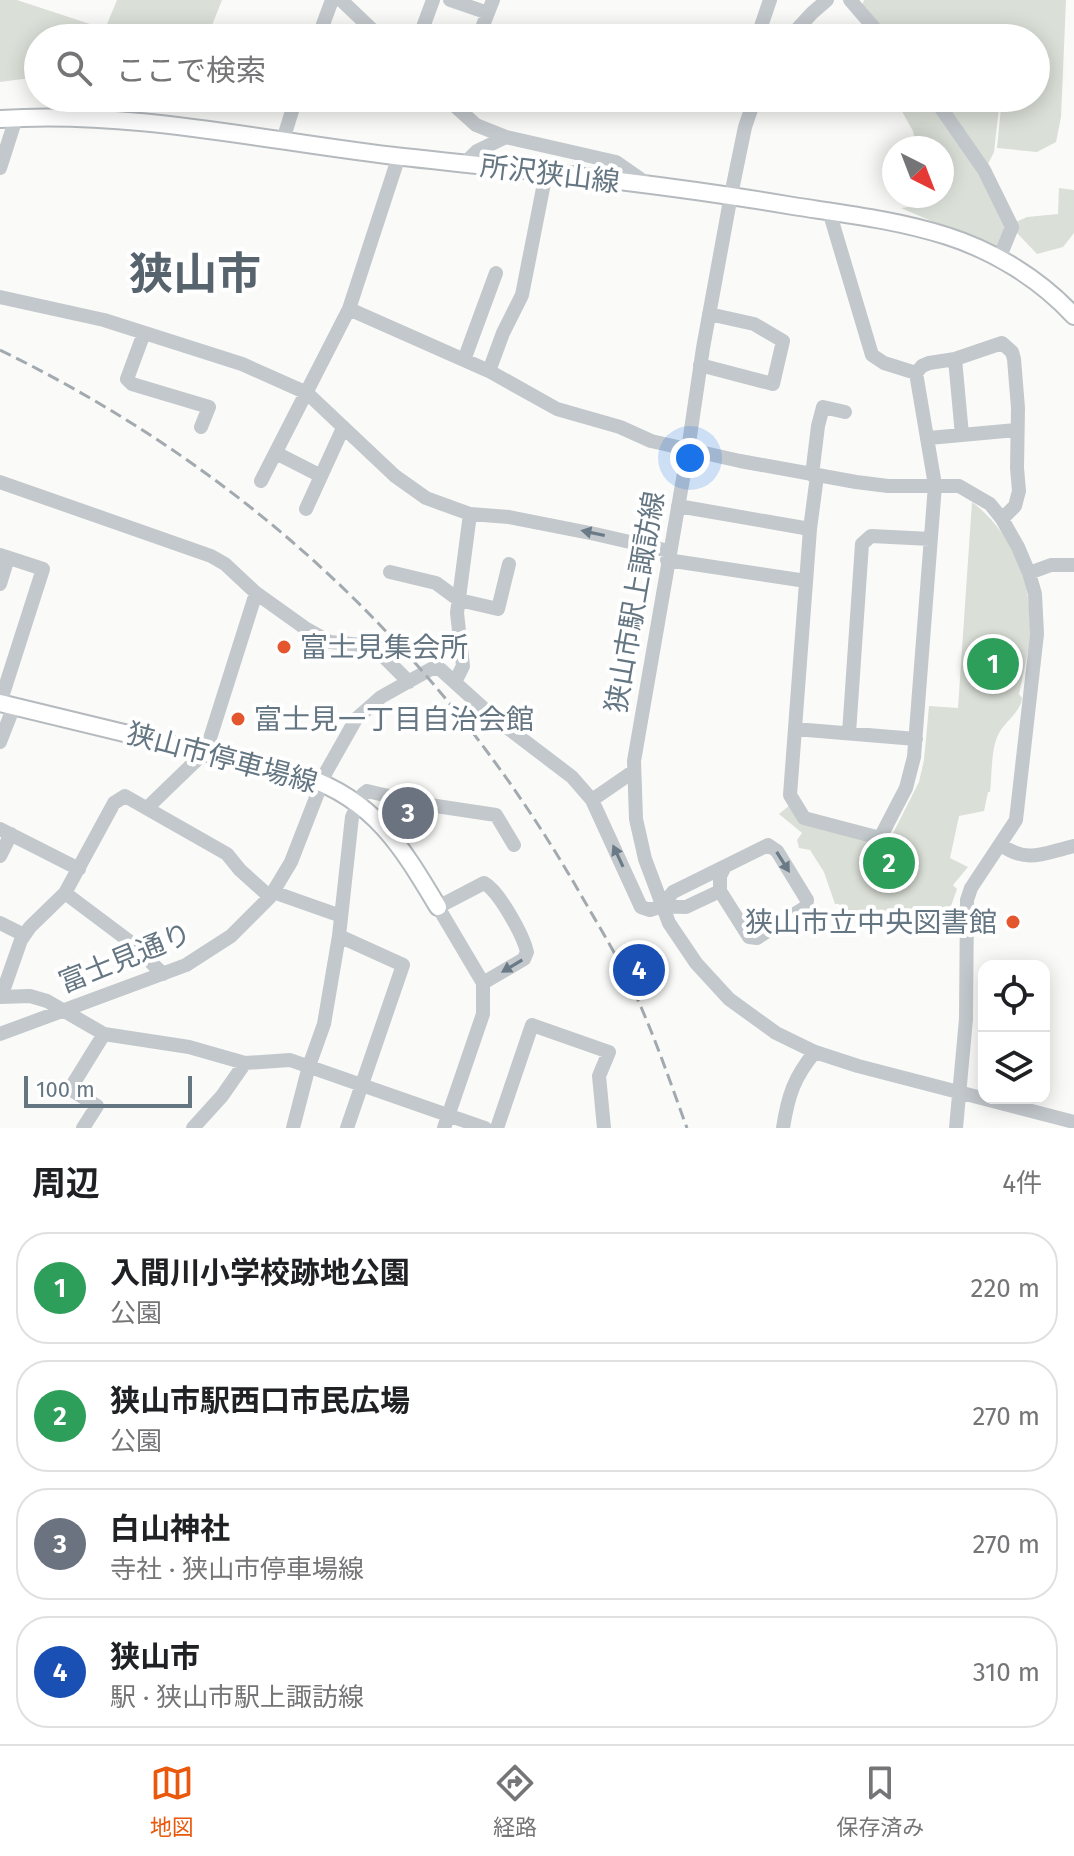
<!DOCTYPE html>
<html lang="ja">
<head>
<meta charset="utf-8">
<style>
	:root { --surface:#fff; --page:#f2f2f2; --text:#202124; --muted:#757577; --line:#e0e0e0; --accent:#ea580c }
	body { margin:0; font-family:"Fira Sans","Noto Sans JP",sans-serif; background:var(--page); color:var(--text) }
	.controls { position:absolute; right:24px; bottom:24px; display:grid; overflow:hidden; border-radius:16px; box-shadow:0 4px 20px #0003 }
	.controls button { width:72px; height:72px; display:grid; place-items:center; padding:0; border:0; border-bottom:2px solid var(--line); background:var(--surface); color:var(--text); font:40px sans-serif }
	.compass { position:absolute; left:882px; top:136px; width:72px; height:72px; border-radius:50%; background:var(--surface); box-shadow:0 4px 20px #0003; rotate:138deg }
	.scale { position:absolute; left:24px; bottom:20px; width:168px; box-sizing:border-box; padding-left:8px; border:4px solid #657683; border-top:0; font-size:22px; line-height:28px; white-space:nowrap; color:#657683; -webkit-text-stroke:6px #fff; paint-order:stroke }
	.you { position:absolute; left:690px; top:458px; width:28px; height:28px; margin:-20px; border:6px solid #fff; border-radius:50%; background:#1a73e8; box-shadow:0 0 0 12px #1a73e833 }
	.badge { display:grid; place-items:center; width:52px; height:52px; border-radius:50%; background:var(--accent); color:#fff; font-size:26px; font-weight:700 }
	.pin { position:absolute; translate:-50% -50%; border:4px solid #fff; box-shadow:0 2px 8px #0006 }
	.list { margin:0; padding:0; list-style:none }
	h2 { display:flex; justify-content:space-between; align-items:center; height:104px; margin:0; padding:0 32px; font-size:34px }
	h2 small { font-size:26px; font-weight:400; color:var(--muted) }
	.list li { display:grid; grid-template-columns:52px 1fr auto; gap:24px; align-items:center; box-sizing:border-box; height:112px; margin:0 16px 16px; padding:0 16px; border:2px solid var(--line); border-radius:32px }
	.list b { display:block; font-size:30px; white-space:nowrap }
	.list p { margin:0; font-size:26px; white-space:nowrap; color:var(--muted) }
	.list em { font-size:26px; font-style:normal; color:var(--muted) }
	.icon { flex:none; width:44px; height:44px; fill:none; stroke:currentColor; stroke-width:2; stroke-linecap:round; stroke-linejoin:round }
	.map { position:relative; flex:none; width:1074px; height:1128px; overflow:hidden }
	.search { position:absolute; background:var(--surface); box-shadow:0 4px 20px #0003; left:24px; right:24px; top:24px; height:88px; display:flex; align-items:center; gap:20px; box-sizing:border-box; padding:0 28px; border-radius:44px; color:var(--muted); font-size:30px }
	.sheet { height:616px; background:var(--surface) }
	nav { display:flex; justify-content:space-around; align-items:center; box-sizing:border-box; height:112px; border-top:2px solid var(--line); background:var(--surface); font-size:22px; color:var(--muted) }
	nav a { display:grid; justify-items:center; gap:4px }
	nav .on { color:var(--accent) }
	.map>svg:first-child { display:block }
	.green { fill:#dadfd7 }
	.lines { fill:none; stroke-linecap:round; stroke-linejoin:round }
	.major-casing { stroke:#b5babe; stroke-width:20 }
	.minor { stroke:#c3c8cc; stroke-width:14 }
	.major { stroke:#fff; stroke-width:16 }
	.rail { stroke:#a2aab0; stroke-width:3; stroke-dasharray:12 6; stroke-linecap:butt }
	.oneway { fill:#6a7a87 }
	.poi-dot { fill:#e4572e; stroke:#fff; stroke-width:3 }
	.labels { text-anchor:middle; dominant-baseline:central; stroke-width:8; stroke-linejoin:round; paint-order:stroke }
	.street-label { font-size:28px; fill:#657683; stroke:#fff }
	.poi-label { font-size:28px; fill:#657683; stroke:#fff; text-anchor:start }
	.town-label { font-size:44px; font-weight:bold; fill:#57646e; stroke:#fff }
</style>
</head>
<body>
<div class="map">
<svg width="1074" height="1128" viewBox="0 0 1074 1128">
	<rect width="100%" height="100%" fill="#fafaf8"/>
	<!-- green -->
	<path class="green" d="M0,0h17l88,29 12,-29h105l-15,38h-169v39l-38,5z
		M864,0h202l-5,117 -5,25 -19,10 -40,-4 5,-50h34v-60h-150l-25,-30z
		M911,98h22l77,129 -11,23 -98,-42 28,-4 -1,-8h14v-48h-26l-3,-17 -17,-30z
		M935,98h65l-6,54 -9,18z
		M1059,188l15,2v43l-11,14 -26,7 -21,-22v-10l11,-5 31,-3z
		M972,502c39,29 61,82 58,131 -1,20 -7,41 -11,61l3,4c-1,14 -18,24 -24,37 -7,15 -6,39 -8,57h-2l-4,19 -25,5 -9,42 18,9 -15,18 4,4 -6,17 -92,16 -7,-10 -10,6 -3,-14h-4l-11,-32 -14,-22 -11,-2 -2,-8 5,-7 -23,-19 11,-9 87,38 -2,6h10l34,-67 5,-22 5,-54 29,2z"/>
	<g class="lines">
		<!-- major casing -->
		<g class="major-casing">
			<path id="major" d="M0,119c135,-9 269,23 403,38 130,14 261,27 390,49 52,8 104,14 154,30 47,15 93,43 127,80
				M0,703l306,74c69,24 96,70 132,130"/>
		</g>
		<!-- minor -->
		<path class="minor" d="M341,0l40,38
			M450,0l38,13
			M850,0l33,38
			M318,38l14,-38
			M419,38l14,-38
			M478,38l15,-38
			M757,38l13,-38
			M789,38l23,-25 15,-13
			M446,98l30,27 30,12
			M755,98l-10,29 -14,68 -28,153 -15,102 -54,311 2,58 9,40 24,64 27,40 33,36 47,34 39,19 43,14 216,56
			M883,98l13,2
			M934,98l50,72 28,57 -13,32
			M283,140l13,-42
			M465,163l12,-12 29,-14 110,25 33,23
			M0,168l16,-50
			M829,211l43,144 12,8 32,10
			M0,297l104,23 138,44 65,29 88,83 31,22 44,16 39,3 86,17 74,17
			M349,309l140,62 68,38 63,18 31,14 89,20 116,21 32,4h71l31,18 12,15 16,28 11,26 6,21 2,40 -21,186 -45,68 -4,12 -1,119 -10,109
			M144,333l-17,46 5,5 77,23 -8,20
			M955,359l7,76
			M464,360l32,-87
			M700,365l73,19 10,-43 -29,-17 -45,-10
			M489,371l14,-38 19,-38 24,-122
			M929,438l87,-8
			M276,453l45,23
			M812,475l6,-49 5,-19 22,5
			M817,476l-7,53 -20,266 14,23 76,20 26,-50 8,-31 21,-272 -19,-112 6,-7 7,-3 26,-4 47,-16 10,9 2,7 4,49 -1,60 2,23 -4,15 -13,13
			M261,481l88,-172 50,-153
			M0,482l211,74 14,8 31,29 49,35 25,14 43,4 36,36
			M678,506l132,23
			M306,509l37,-81
			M0,555l43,14 -43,134
			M667,560l139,21
			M390,572l46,11 23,17 39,9 11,-45
			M1029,573l22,-8h23
			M0,584l8,-26
			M455,682l8,-16 -6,-53 13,-99
			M795,729l121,10
			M849,733l13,-189 9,-8 60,3
			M0,742l14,-36
			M634,771l-42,29 49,107 9,3 12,-4 11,-14 95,-47 9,6 30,49 -1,7 -49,31 -8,-1 -29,-46v-15l4,-8
			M147,808l59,-57 50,-158
			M0,829l79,40
			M1001,845c27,19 43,8 73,1
			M0,856l11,-22
			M273,892l68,24
			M65,893l64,48 34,33
			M662,906l24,1 34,-16
			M0,923l24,12
			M339,936l64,29 -56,163
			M0,997l30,-1 17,5 57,33 85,13 56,16 45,-3 195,68
			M1,997l20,-57 9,-13 35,-34 49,-90 11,-7 102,58 13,16 30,27
			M0,1034l186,-69 45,-29 39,-39 21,-35 35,-90 30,-53 25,-22 50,-28h9l52,47 80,61 20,23
			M83,1128l14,-22 -27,-17 34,-55
			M193,1128l29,-32 23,-33
			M293,1128l16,-62 15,-42 15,-88 13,-119 11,-23 4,-3 56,13 73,11 18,30
			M444,1128l39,-114v-31l-45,-76 46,-24c15,8 39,52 43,69l-3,7 -41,24
			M497,1128l35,-103 77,27 -10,24 5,52
			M783,1128c5,-32 11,-51 32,-76"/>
		<!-- major -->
		<use href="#major" class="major"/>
		<!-- rail -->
		<path class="rail" d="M0,350c253,124 446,307 585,552 15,26 31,52 44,79 23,47 40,98 58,147"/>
	</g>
	<!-- one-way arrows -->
	<defs><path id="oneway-solid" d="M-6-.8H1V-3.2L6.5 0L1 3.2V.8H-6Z" transform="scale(2)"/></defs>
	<g class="oneway">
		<use href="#oneway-solid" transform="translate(593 533) rotate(-168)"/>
		<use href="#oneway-solid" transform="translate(618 856) rotate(-115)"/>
		<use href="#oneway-solid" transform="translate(783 862) rotate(58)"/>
		<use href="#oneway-solid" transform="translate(512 966) rotate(149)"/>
	</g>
	<!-- markers -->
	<g class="poi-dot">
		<circle cx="284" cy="647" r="8"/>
		<circle cx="238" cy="719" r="8"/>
		<circle cx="1013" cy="922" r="8"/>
	</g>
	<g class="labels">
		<!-- street labels -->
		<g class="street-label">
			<text transform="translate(550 174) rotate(7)">所沢狭山線</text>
			<text transform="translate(635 602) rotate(-80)">狭山市駅上諏訪線</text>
			<text transform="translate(222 758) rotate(15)">狭山市停車場線</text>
			<text transform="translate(125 958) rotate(-22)">富士見通り</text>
		</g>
		<!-- poi labels -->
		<g class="poi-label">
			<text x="300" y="647">富士見集会所</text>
			<text x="254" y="719">富士見一丁目自治会館</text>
			<text x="997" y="922" text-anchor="end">狭山市立中央図書館</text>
		</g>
		<!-- town labels -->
		<g class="town-label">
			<text x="195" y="274">狭山市</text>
		</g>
	</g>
</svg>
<div class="controls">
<button><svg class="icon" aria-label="locate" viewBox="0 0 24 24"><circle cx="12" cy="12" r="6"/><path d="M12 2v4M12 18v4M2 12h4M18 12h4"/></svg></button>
<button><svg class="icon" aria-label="layers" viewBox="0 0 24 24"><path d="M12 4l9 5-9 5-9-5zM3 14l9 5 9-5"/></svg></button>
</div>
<svg class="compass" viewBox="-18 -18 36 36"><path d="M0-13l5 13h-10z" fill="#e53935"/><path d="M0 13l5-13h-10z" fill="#757577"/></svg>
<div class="scale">100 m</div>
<div class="you"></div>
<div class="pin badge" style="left:993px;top:664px;background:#2e9e5b">1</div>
<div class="pin badge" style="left:889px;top:863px;background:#2e9e5b">2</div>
<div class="pin badge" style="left:408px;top:813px;background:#6b7280">3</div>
<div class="pin badge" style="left:639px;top:970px;background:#1a4fb4">4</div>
<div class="search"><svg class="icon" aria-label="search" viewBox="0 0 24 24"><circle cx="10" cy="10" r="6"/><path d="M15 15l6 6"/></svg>ここで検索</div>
</div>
<section class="sheet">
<h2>周辺<small>4件</small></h2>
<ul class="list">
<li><span class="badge" style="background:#2e9e5b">1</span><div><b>入間川小学校跡地公園</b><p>公園</p></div><em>220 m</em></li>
<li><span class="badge" style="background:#2e9e5b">2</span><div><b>狭山市駅西口市民広場</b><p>公園</p></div><em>270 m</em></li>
<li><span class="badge" style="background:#6b7280">3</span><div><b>白山神社</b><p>寺社 · 狭山市停車場線</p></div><em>270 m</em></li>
<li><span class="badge" style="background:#1a4fb4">4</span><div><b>狭山市</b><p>駅 · 狭山市駅上諏訪線</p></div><em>310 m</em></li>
</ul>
</section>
<nav>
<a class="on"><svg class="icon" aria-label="map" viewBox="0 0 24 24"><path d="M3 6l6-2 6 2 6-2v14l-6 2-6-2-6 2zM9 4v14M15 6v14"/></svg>地図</a>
<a><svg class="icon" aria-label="directions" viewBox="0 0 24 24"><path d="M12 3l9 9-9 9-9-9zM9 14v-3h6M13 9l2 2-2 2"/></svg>経路</a>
<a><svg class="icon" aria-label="saved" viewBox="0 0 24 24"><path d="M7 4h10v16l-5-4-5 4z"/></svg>保存済み</a>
</nav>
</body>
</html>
